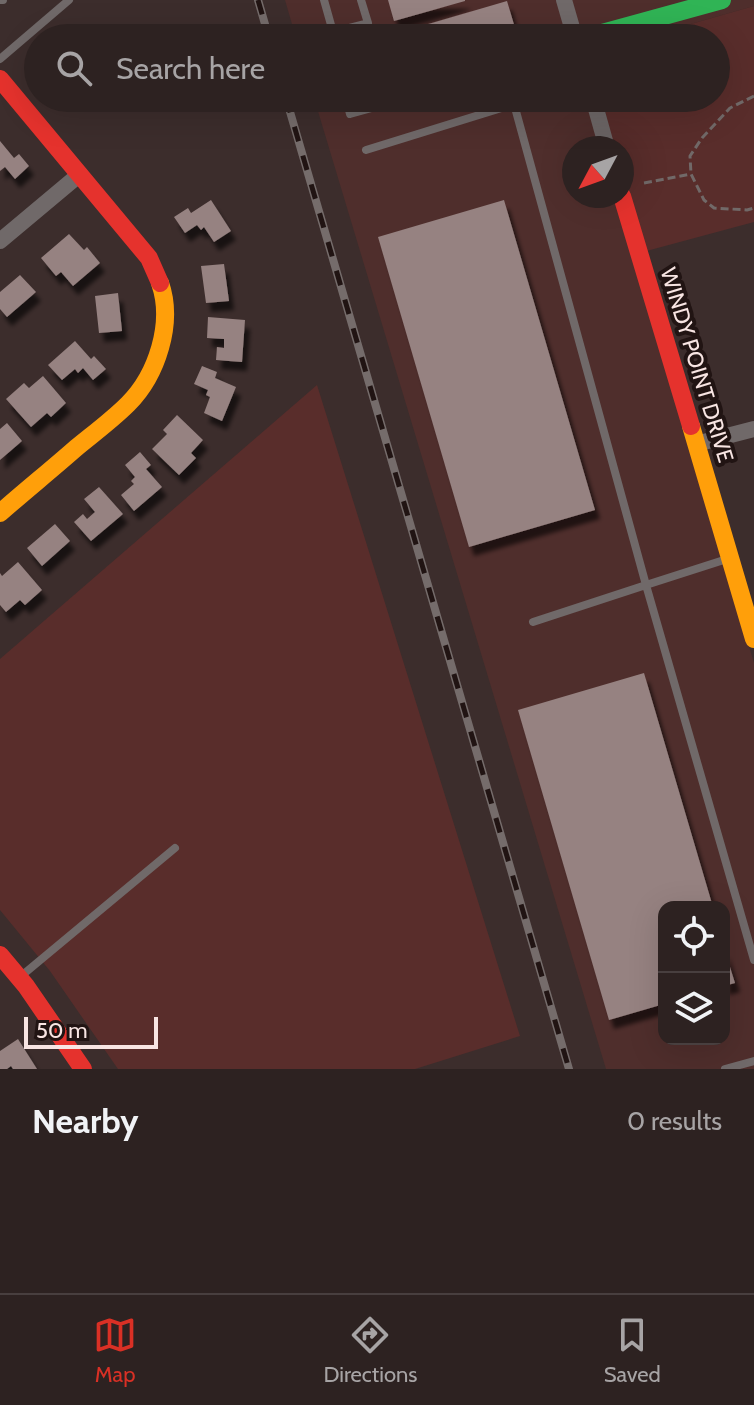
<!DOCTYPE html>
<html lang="en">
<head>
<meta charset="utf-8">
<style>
	:root { --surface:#2d2221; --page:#352a2a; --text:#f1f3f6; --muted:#a7a4a5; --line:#483f3f; --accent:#d93025 }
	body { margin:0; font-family:Cabin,sans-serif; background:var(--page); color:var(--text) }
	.controls { position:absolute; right:24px; bottom:24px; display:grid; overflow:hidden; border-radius:16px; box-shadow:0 8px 32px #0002 }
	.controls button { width:72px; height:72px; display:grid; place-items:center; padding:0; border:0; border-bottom:2px solid var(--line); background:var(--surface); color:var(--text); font:40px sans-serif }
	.compass { position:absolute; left:562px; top:136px; width:72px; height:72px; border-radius:50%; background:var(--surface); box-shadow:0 8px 32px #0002; rotate:229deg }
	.scale { position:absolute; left:24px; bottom:20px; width:134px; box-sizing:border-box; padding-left:8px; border:4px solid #f8e5e3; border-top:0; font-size:22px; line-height:28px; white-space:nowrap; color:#f8e5e3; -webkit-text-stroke:6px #211413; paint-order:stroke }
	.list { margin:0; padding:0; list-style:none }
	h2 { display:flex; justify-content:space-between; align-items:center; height:104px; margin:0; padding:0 32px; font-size:34px }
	h2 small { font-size:26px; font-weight:400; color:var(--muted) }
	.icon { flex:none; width:44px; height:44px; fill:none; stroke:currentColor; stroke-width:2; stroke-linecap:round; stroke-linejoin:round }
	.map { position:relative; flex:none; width:754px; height:1069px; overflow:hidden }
	.search { position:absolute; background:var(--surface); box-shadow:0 8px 32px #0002; left:24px; right:24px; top:24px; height:88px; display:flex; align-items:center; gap:20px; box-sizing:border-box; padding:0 28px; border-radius:44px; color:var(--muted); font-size:30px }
	.sheet { height:224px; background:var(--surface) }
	nav { display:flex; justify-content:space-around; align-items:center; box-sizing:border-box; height:112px; border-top:2px solid var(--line); background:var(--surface); font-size:22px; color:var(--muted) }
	nav a { display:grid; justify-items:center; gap:4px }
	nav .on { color:var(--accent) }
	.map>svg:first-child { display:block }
	.built { fill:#4f2e2c; fill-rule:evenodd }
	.green { fill:#592d2b }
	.building { fill:#968281; filter:url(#shadow) }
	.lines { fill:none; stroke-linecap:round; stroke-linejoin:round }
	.path { stroke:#716968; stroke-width:3; stroke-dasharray:8 4; stroke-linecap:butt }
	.lane { stroke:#706969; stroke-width:8 }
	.street { stroke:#706969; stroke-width:16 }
	.fast { stroke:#30b455; stroke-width:18 }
	.slow { stroke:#ff9f0a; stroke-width:18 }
	.jam { stroke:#e5322d; stroke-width:18 }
	.rail-casing { stroke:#756c6b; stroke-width:8 }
	.rail { stroke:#211413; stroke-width:5; stroke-dasharray:15; stroke-linecap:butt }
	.labels { text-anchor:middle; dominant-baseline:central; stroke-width:8; stroke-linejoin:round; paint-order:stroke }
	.street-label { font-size:22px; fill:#f8e5e3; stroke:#211413 }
</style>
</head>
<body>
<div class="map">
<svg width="754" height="1069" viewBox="0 0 754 1069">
	<defs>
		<filter id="shadow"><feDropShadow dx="5" dy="9" stdDeviation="2" flood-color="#0009"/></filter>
	</defs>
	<rect width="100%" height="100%" fill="#3c2d2c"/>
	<!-- built -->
	<path class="built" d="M285,0h469v6l-112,32h-346z
		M314,98h271l15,50h-26v48h40l140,467v406h-148zM664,907h60v132h-60z"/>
	<!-- green -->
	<path class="green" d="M754,6v216l-115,31 -17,-71v-34h-8l-12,-50h114v-60h-74z
		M317,385l203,651 -105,33h-297l-68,-98 -50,-61v-251z"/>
	<!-- building -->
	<path class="building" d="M388,0h77v1l-71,20z
		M507,1l11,37h-134v-1z
		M0,141l14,17 5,-4 10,12 -14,13 -10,-12 -5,4z
		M211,200l20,31 -17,11 -10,-15 -3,3 -4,-5 -12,8 -11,-16 14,-9 3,5z
		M504,200l91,310 -126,37 -91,-310z
		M69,234l15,16 3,-3 13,16 -27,23 -12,-14 -5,4 -15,-18z
		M224,264l5,37 -23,2 -5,-37z
		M20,275l16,17 -29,25 -7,-8v-17z
		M118,293l4,38 -23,2 -4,-37z
		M208,317l37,3 -3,42 -26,-2 1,-13 7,1v-9l-17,-1z
		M75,341l16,18 3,-3 12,13 -13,11 -10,-12 -5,5 -3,-4 -13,11 -14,-15z
		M202,366l15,6 -2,6 21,9 -14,34 -18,-8 6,-16 -4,-2 2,-5 -14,-6z
		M43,376l23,27 -15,14 -4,-4 -16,14 -25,-28 18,-16 5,5z
		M177,415l26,25 -12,13 5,5 -17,17 -27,-26 15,-15 -4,-4z
		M7,423l15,18 -22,19v-31z
		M140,452l11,13 -5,4 16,18 -28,24 -13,-16 13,-11 -3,-3 4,-4 -10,-12z
		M99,487l24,27 -32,27 -17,-19 9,-8 4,5 8,-7 -11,-13z
		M55,524l15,17 -28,25 -15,-18z
		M18,562l24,28 -17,15 -5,-5 -14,12 -6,-7v-32l2,3z
		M644,673l69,234h-49v97l-55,16 -91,-310z
		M724,948l11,35 -11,3z
		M18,1039l19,30h-24l-2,-3 -4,3h-7v-18z"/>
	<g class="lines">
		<!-- path -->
		<path class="path" d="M754,96l-24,12 -28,30 -12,18 1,18 13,26 10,8 33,2 7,-2
			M644,183l47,-9"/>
		<!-- lane -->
		<path class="lane" d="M0,0h3
			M324,0l9,32 35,-9 -7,-23
			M0,59l69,-59
			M346,98l4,16 58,-16
			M514,104l132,481 81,-26
			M366,150l168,-52
			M533,622l113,-37 108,375
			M20,977l155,-129
			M725,1069l29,-8"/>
		<!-- street -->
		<path class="street" d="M564,0l11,38
			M593,98l14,50
			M0,241l80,-67
			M696,444l58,-15"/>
		<!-- fast -->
		<path class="fast" d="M584,38l138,-38"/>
		<!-- slow -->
		<path class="slow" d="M691,426l63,213
			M0,513c25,-22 51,-43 76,-65 17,-14 36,-28 52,-44 29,-29 46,-81 32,-121"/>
		<!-- jam -->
		<path class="jam" d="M0,79l149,179 11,25
			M622,196l69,230
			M0,955l26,31 57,83"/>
		<!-- rail casing -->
		<g class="rail-casing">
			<path id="rail" d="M258,0l11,38
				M286,98l283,971"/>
		</g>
		<!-- rail -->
		<use href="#rail" class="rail"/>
	</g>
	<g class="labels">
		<!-- street labels -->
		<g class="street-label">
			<text transform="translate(697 365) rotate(73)">WINDY POINT DRIVE</text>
		</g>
	</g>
</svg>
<div class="controls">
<button><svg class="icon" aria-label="locate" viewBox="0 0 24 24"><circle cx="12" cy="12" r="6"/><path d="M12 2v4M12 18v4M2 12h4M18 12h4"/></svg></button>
<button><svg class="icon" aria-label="layers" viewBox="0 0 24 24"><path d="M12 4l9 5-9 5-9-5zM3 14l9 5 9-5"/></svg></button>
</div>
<svg class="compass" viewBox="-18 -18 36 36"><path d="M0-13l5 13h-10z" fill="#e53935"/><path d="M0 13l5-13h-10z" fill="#a7a4a5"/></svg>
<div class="scale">50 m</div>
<div class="search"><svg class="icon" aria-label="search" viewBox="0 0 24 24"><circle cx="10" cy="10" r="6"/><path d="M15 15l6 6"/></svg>Search here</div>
</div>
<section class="sheet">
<h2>Nearby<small>0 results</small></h2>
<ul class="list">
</ul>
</section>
<nav>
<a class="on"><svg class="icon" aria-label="map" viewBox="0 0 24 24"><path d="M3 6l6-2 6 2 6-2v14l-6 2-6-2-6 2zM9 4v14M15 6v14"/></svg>Map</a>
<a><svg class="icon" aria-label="directions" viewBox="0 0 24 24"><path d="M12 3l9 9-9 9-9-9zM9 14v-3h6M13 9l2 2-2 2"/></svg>Directions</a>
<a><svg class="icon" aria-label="saved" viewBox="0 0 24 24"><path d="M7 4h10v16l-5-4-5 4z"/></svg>Saved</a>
</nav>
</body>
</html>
